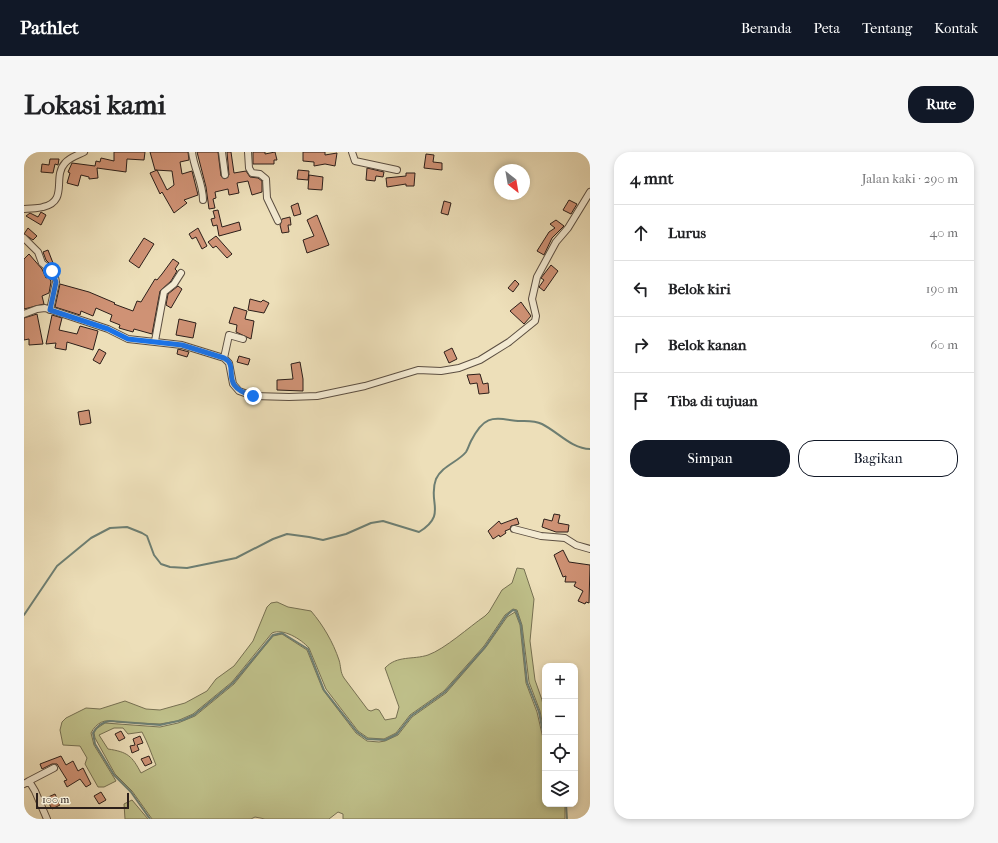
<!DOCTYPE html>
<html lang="id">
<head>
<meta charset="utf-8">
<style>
	:root { --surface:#fff; --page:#f6f6f6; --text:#202124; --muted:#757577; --line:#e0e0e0; --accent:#111827 }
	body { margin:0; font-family:"IM FELL French Canon",serif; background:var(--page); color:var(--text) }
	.controls { position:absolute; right:12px; bottom:12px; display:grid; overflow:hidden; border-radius:8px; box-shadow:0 2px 6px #0003 }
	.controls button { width:36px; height:36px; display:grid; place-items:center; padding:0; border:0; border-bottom:1px solid var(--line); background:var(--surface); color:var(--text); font:20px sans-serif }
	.compass { position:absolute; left:470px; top:12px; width:36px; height:36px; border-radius:50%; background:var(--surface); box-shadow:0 2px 6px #0003; rotate:149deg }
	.scale { position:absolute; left:12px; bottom:10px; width:93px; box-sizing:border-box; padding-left:4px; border:2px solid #2c1f1a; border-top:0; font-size:11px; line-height:14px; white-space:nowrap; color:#2c1f1a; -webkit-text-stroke:3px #f3ead2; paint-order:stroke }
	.stop { position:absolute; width:12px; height:12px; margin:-9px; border:3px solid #1a73e8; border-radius:50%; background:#fff }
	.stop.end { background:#1a73e8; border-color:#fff; box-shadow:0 1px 4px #0008 }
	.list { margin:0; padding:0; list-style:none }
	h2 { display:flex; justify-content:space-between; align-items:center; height:52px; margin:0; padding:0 16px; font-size:17px }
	h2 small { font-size:13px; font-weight:400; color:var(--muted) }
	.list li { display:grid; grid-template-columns:26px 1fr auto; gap:12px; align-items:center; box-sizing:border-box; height:56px; padding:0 16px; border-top:1px solid var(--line) }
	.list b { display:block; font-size:15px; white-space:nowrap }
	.list em { font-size:13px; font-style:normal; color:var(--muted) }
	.actions { display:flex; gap:8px; padding:12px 16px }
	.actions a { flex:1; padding:9px 0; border:1px solid var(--accent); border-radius:16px; text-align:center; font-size:14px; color:var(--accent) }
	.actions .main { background:var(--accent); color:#fff }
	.icon { flex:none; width:22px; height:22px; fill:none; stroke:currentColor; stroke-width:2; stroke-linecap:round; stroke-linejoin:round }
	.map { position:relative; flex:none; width:566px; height:667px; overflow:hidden; border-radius:16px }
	header { display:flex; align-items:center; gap:24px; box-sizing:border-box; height:56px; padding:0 20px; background:var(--accent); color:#fff }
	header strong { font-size:19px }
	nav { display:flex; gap:22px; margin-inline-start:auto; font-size:14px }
	.intro { display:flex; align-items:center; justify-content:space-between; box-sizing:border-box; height:96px; padding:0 24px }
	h1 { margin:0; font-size:28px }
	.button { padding:10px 18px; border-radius:16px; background:var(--accent); color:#fff; font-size:14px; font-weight:700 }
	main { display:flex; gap:24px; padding:0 24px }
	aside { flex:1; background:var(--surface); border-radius:16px; box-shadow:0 2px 6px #0003 }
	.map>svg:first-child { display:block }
	.green { fill:#bfc08a; stroke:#767052; fill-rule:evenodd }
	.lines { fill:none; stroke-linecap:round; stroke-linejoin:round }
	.stream { stroke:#6d7e72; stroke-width:2 }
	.building { fill:#cf9275; stroke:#2c1f1a }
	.street-casing { stroke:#5c4f42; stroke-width:8 }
	.street { stroke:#f3ead2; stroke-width:6 }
	.route { stroke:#1a73e8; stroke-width:5 }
</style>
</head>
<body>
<header>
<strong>Pathlet</strong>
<nav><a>Beranda</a><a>Peta</a><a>Tentang</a><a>Kontak</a></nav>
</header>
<div class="intro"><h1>Lokasi kami</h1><a class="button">Rute</a></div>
<main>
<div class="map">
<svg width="566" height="667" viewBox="0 0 566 667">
	<rect width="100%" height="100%" fill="#eddfb9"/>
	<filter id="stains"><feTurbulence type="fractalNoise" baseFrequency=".005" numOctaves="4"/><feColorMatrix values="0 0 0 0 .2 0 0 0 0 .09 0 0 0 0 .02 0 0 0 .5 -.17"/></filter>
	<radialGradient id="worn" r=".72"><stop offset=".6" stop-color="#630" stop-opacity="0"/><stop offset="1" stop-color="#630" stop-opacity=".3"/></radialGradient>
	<!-- green -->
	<path class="green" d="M493,416l7,1 10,30 -4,42 5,39 7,20 3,14v23l-5,-26 -11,-29 -7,-57 -5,-15 -4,-1 -8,6 -21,31 -40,45 -34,24 -14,18 -12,6 -16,-1 -10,-7 -32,-42 -17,-41c-8,-9 -26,-20 -37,-15l-40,49 -39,32 -16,7 -17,3 -43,-2c-12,-4 -21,1 -26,11l3,12 22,36 -12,6h-6l-13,-23 2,-6 -7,-12 -17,-1 -3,-15 2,-8 4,-4 20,-10 14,1 25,-8 21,8 14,1 25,-7 22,-12 9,-12 18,-13 19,-25 14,-34 4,-4 6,-1 11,5 23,4c12,14 22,31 28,49 2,6 1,12 5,18l24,32 3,1 5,-2 3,1 6,10 11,-2 3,-11 -14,-39c12,-13 28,-8 43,-13 17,-6 41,-28 57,-39l4,-4 13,-22 10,-7z
		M491,460l5,13 6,58 11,29 8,35v57h20v15h-222v-5l-5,-2 -9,7h-64l-10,-2 -4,2h-99l-20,-28 -17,-17 -20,-36 -1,-5 2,-4 9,-6 55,4 18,-4 17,-7 39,-32 39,-48 9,-2 25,16 16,40 33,43 11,8 12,1 6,-1 13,-6 14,-18 34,-24 40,-46 21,-30zM90,576h9l5,6 14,-2c6,11 9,21 14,33l-15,8c-9,-17 -13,-21 -33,-24l-9,-14z
		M108,648l16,19h-23l-1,-15z"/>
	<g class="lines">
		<!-- stream -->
		<path class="stream" d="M0,463l33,-49 34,-28 19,-10 17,-1 15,6 5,3 7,19 7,9 9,3 17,1 49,-10 37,-19 14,-5 22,3 14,3 23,-6 25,-11 12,-2 36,11c29,-18 8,-30 17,-53 6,-13 22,-17 30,-27 2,-3 3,-7 5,-11 14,-27 22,-23 47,-20 9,0 16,-1 24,3 16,8 30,25 48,25
			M542,652l1,15
			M126,667l-19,-27 -17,-17 -19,-31 -2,-11c4,-7 9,-11 17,-12l50,4 23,-5 11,-5 39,-32 40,-48 9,-2 26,16 16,41 33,42 10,7 18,1 12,-6 14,-18 34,-24 40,-45 21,-31 7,-6 3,1 5,14 6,57 12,30 6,31"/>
	</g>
	<!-- building -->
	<path class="building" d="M90,0h31l-1,8 -17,-1 -1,13 -29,-4 1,10 -9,1v-2l-8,-2 -3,11 -11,-3 3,-10 -2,-1 4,-9 23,3 1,-5 4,1 1,-4 13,3z
		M126,0h38l1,8 -9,2 2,12 10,-3 6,24 -14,5 3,3 -13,10 -12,-21 -2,2 -10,-21 7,-3 10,20 7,-5 -2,-14 -17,-1z
		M173,0h21l3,24 4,3 4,-4 -2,-23h4l3,21 12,-2 4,6 8,1 4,3v11l-10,3 -4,-14 -11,2 2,10 -10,2 -1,-6 -13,3 1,6 -3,1 2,9 -6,1 -3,-22z
		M229,0h12v2l10,-2 2,8h-3v4h-21z
		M279,0h22v3l12,-2 -2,13 -10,-2 -11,2v-4l-11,-1z
		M402,2l8,1 -1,7 9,1v7l-18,-2z
		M26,7h9l-1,6 -3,-1 -2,9 -12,-1 1,-8 7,1z
		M343,16l17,4 -1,5 -7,-1 -1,5 -9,-1z
		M274,18l11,1 -1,9 -11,-1z
		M382,21h9l-1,13h-8v-2l-19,3 -1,-9 20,-2z
		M285,23l14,2 -1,13 -14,-1z
		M545,48l8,4 -6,10 -8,-4z
		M420,49l7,2 -3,12 -7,-2z
		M274,51l3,11 -7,2 -3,-10z
		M194,58l4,17 17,-5 2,8 -22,6 -2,-11 -4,1 -2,-7 4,-1 -2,-7z
		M17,60l5,3 -5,10 -15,-9 4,-3 8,4z
		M293,63l12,30 -22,8 -4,-13 11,-4 -7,-16z
		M266,65l1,8h-3l1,7 -7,1 -2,-8 2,-6z
		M532,68l8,6 -12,12 -8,17 -7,-4 12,-19 6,-4 -5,-4z
		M4,76l9,8 -4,4 -9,-6z
		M174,76l9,18 -5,3 -6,-12 -4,2 -3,-5z
		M192,84l16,18 -5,4 -11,-12 -3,2 -5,-6z
		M120,86l10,6 -15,24 -10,-7z
		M24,98l5,13 -3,1 -4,-4 -3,-8z
		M5,102l13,15 4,9 2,-1 -1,-4 1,1 3,8 -2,11 -7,3 2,8 -20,5v-50z
		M149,107l6,4 -4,6 2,2 -6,10 -11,10 -8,43 -18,-5 -1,3 -14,-4 1,-3 -10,-4 2,-6 -16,-7 -3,8 -12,-5 -1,4 -25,-8 5,-23 29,8 26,11 -1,1 19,7 4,-10 4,1 14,-23 2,1 5,-6z
		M527,113l7,6 -14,20 -5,-4 5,-7 -3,-2z
		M491,128l4,4 -6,8 -5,-4z
		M154,134l4,3 -11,19 -5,-3 2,-11z
		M226,147l11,3 2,-2 6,3 -5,10 -16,-3z
		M497,150l10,14 -7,8 -14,-13z
		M210,155l13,4 -2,8 9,2 -3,18 -15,-7 1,-7 -8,-2z
		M13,162l6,30 -14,1v-6l-5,1v-22z
		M28,163l10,3 -3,12 18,4 3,-8 18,5 -5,19 -26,-8 -1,8 -11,-2 1,-5 -10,1z
		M155,167l17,4 -3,15 -17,-3z
		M428,196l5,11 -8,4 -5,-11z
		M75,197l7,4 -6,11 -7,-4z
		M154,197l11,3 -2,5 -10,-3z
		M215,204l11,3 -2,6 -11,-3z
		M276,210l3,17v12l-26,-1v-10l16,-1 -2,-15z
		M456,222l3,10 5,-1 1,10 -10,1 -2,-11 -7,1 -3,-9z
		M65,258l2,13 -11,2 -2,-13z
		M530,362l6,1 -2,8 11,2 -1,7h-12l-14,-5 2,-8 8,2z
		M493,366l2,6 -8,2 -1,3 -5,2 1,2 -6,4 -1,-2 -6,4 -5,-8 11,-10 2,3z
		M539,398l6,12 21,3 -1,38 -3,-1 -1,2 -7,-3 5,-10 -9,-5 2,-4h-11l1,-6 -3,1 -9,-22z
		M97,579l4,7 -6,3 -4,-7z
		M116,584l3,7 -6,2 2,5 -7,3 -2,-7 5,-1 -2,-6z
		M37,604l5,9 7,-4 5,10 5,-3 8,16 -5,3 -6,-8 -13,8 -3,-6 3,-1 -10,-16h-5l-10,5 -2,-5z
		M125,604l3,7 -7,3 -4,-7z
		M77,640l5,8 -7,4 -5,-8z
		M31,642l5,11 -8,4 -6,-11z"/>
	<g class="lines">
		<!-- street casing -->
		<g class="street-casing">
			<path id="street" d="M168,0c2,17 11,31 11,48
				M198,0l3,23
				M224,0l1,16 3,5 8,1 6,5 1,19 11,23
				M328,0l3,9 42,9
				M0,57c6,-1 13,0 19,-2 26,-6 9,-30 22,-44 5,-6 13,-8 19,-11
				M0,86l14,14 4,11 10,8 3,6 1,5 -6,28
				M0,162l13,-5 8,-1 63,21 20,10 54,6 42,13 5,5 4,21 6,7 14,5 36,1 28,-1 48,-10 53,-16 23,1 18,-3 21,-8 29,-18 26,-21 1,-5 -4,-17 5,-22 19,-35 12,-14 22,-36
				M131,189l9,-49 10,-8 7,-11
				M200,206l5,-23 14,4
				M490,377l27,7 24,2 11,7 14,4
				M5,629l25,-13
				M0,632l5,-3 6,10 12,28"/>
		</g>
		<!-- street -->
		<use href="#street" class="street"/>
	</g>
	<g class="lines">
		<!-- route -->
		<path class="route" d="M28,119l4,11 -6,28 58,19 20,10 54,6 42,13c17,9 -7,27 29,38"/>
	</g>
	<rect width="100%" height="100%" filter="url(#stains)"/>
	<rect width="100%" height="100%" fill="url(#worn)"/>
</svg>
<div class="controls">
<button>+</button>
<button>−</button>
<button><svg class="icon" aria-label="locate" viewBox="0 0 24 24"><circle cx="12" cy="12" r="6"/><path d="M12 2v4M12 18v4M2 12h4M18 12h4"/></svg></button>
<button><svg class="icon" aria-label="layers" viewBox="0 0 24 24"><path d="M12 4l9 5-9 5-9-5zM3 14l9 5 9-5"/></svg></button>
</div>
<svg class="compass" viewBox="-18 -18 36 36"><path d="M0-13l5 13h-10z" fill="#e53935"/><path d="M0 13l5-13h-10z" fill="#757577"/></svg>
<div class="scale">100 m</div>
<div class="stop" style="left:28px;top:119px"></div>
<div class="stop end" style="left:229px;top:244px"></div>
</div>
<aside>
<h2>4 mnt<small>Jalan kaki · 290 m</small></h2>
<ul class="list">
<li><svg class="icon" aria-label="ahead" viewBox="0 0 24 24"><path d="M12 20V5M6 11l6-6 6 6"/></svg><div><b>Lurus</b></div><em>40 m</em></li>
<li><svg class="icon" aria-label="left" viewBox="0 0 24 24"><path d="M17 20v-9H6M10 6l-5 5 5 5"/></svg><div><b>Belok kiri</b></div><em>190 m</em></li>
<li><svg class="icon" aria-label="right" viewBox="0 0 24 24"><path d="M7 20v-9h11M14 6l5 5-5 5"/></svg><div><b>Belok kanan</b></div><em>60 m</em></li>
<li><svg class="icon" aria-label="arrive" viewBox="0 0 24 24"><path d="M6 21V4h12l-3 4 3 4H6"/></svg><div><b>Tiba di tujuan</b></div></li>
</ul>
<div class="actions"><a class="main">Simpan</a><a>Bagikan</a></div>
</aside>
</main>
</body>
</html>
